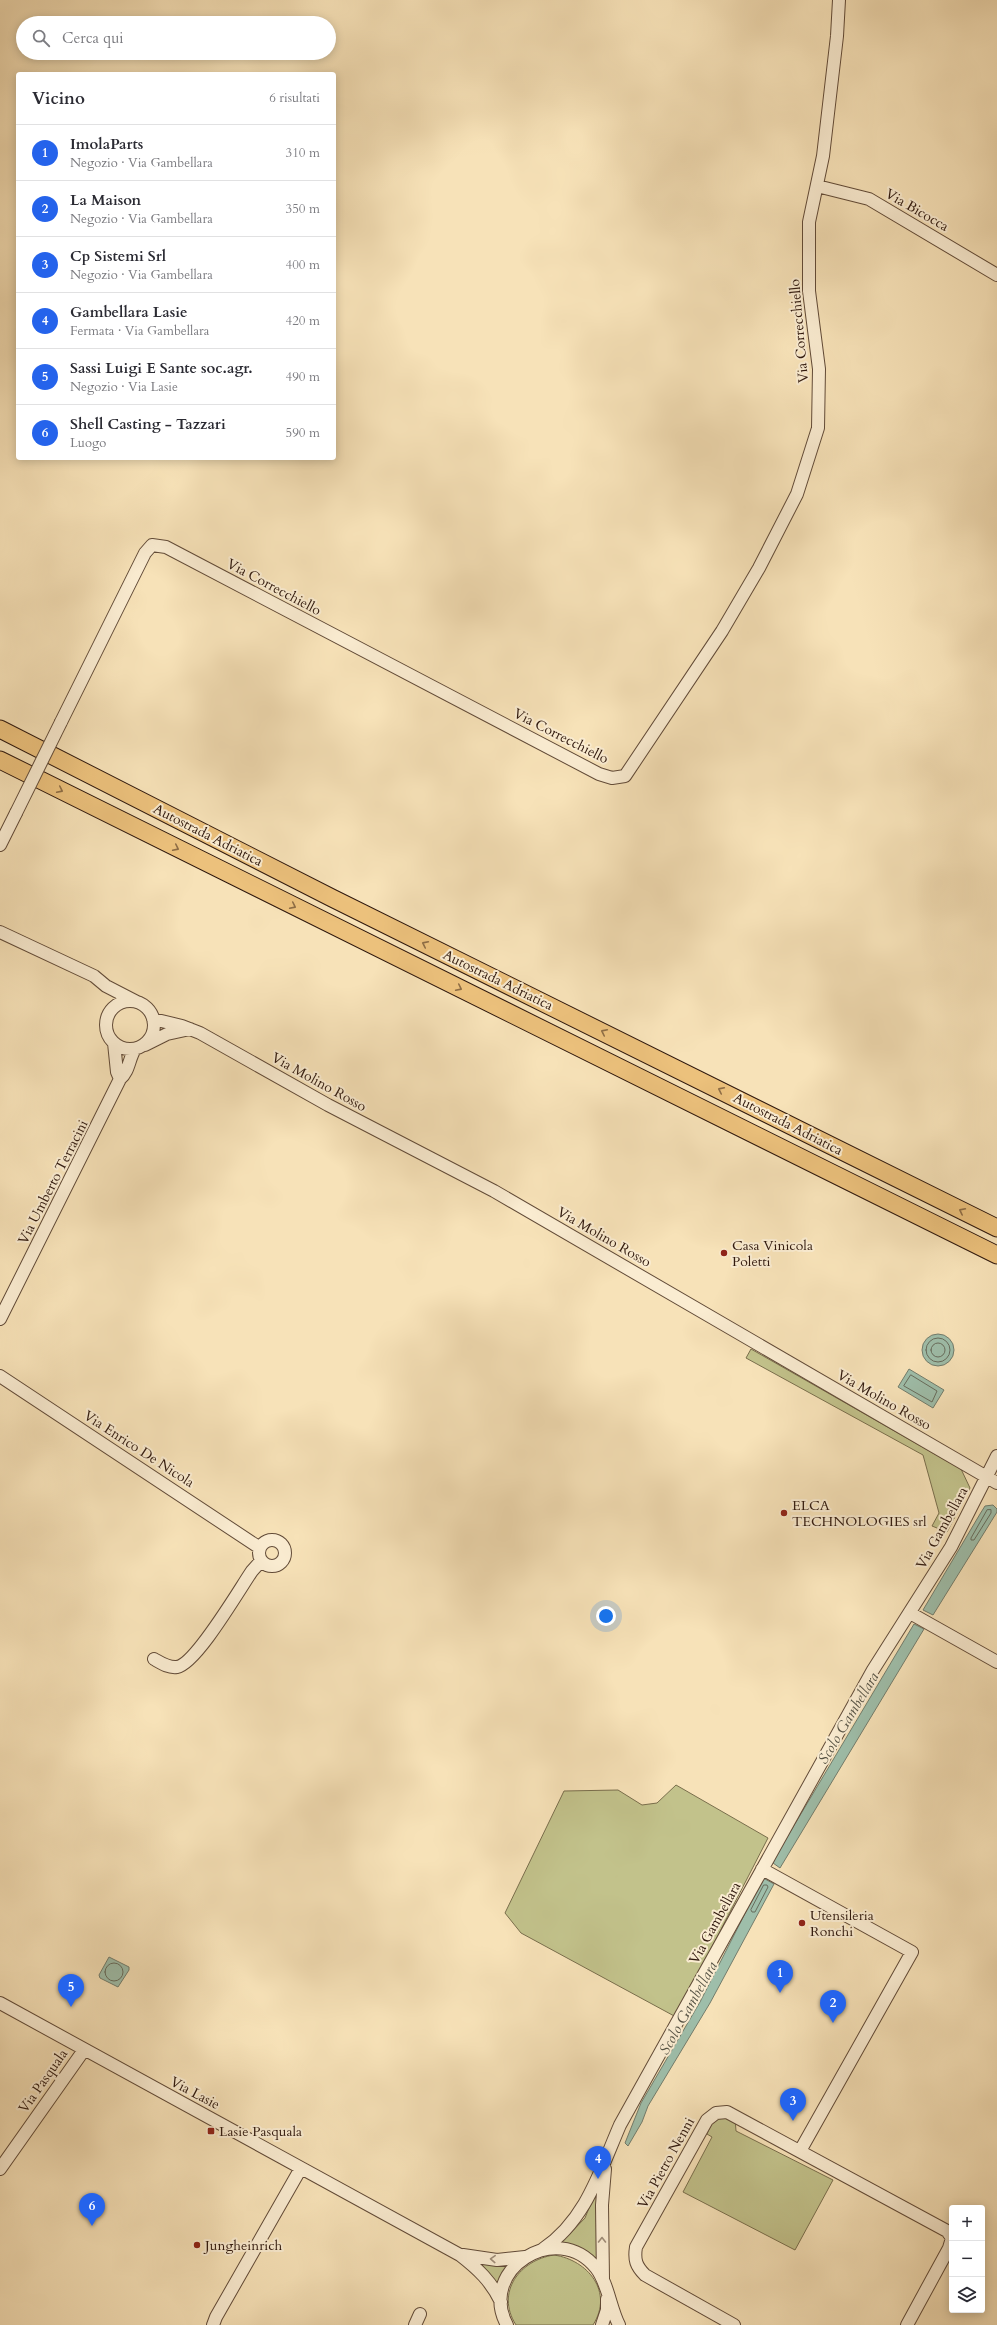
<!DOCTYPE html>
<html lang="it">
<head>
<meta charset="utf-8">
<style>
	:root { --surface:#fff; --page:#f7f7f7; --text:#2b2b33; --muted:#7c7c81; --line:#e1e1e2; --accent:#2563eb }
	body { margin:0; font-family:Cardo,serif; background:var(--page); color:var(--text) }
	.controls { position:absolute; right:12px; bottom:12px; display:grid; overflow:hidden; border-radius:4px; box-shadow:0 2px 10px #0003 }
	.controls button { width:36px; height:36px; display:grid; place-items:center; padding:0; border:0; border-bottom:1px solid var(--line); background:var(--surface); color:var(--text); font:20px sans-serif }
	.you { position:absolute; left:606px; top:1616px; width:14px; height:14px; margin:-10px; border:3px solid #fff; border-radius:50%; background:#1a73e8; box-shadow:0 0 0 6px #1a73e833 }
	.badge { display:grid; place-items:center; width:26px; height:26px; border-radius:50%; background:var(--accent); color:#fff; font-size:13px; font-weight:700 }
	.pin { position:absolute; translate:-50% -33px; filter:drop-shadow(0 1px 2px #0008) }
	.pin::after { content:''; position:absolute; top:21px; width:14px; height:12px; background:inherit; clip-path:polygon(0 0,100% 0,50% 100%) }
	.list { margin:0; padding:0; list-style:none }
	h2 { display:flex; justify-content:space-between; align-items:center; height:52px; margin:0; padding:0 16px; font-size:17px }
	h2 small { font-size:13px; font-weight:400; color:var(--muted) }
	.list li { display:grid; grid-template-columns:26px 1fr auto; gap:12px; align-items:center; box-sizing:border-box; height:56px; padding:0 16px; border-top:1px solid var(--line) }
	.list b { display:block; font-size:15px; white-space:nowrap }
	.list p { margin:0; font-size:13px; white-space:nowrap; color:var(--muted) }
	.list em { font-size:13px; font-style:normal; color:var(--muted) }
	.icon { flex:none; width:22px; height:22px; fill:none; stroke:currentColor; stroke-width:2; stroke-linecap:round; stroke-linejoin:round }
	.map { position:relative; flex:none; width:997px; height:2325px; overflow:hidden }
	.search { position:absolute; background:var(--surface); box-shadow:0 2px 10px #0003; left:16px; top:16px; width:320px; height:44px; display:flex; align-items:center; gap:10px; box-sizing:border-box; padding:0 14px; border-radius:22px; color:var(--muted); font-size:15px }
	.panel { position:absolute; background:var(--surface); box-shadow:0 2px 10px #0003; left:16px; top:72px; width:320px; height:388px; border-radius:4px }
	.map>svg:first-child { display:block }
	.green { fill:#c2c28b; stroke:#796e4c }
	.water { fill:#9ebeaa; stroke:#727c6c }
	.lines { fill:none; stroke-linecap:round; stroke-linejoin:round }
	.shore { stroke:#676c5c; stroke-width:1 }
	.minor-casing { stroke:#624b38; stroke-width:14 }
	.highway-casing { stroke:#30190e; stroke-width:19 }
	.minor { stroke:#faecd1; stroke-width:12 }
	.highway { stroke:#ecc17c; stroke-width:17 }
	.minor-bridge-casing { stroke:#624b38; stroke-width:14; stroke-linecap:butt }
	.minor-bridge { stroke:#faecd1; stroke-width:12 }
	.oneway { stroke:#8e6d45 }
	.oneway2 { stroke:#9f8d79 }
	.poi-dot { fill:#8f2418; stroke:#faecd1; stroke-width:1.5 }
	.labels { text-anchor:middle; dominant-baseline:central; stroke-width:4; stroke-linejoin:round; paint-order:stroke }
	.street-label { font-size:14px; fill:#30190e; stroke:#faecd1 }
	.poi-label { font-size:14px; fill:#30190e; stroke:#faecd1; text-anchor:start }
	.water-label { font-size:15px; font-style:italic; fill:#565345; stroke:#faecd1 }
</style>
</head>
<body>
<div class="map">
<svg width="997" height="2325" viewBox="0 0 997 2325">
	<rect width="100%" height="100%" fill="#f7e2b8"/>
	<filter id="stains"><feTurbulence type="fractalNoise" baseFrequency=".005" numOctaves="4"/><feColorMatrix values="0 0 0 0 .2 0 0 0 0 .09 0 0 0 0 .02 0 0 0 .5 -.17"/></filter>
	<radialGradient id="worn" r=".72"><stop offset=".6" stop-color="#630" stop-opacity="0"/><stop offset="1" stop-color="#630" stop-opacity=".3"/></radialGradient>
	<!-- green -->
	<path class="green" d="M751,1349l210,120 9,19 -23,44 -15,-6 7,-13 -16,-58 -177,-97z
		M676,1785l92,53 -92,179 -155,-84 -16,-20 59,-122 54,-1 24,15 15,-2z
		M722,2115l13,3 1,13 97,49 -38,70 -112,-58 29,-55 -5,-3 5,-12z
		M598,2186l1,76 -16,-12 -23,-6 25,-26z
		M554,2255c34,5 60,37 39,70h-77c-21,-33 4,-65 38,-70z
		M476,2262l35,1 -13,23z"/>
	<!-- water -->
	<path class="water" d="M922 1350a16 16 0 1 1 32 0a16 16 0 1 1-32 0Z
		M909,1369l35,21 -11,18 -35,-21z
		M993,1505l4,4v3l-64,103 -10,-5 57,-96 5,-8z
		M914,1624l10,5 -144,239 -7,-5 4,-9z
		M765,1879l9,5 -64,119 -62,103 -6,16 -14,24 -3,-3 16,-40 59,-101 62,-122z
		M109,1957l20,10v3l-11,17 -18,-9 -1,-3z"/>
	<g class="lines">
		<!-- shore -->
		<path class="shore" d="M926 1350a12 12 0 1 1 24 0a12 12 0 1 1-24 0Z
			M931 1350a7 7 0 1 1 14 0a7 7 0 1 1-14 0Z
			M911,1375l26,16 -5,11 -28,-16z
			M991,1510v3l-17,27h-3v-2l16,-28z
			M764,1885h3l1,2 -13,25h-3l-1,-2z
			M105 1972a9 9 0 1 1 18 0a9 9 0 1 1-18 0Z"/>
		<!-- minor casing -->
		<g class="minor-casing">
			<path id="minor" d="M817,186l52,13 128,76
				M61,722l84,-169 7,-8 14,2 433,227 13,4 13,-2 97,-145 37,-63 38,-74 21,-66 1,-59 -10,-78v-69l14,-66 14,-120 2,-36
				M0,845l16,-32
				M0,932l94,44 12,10 31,16
				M106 1025a24 24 0 1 1 48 0a24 24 0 1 1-48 0Z
				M153,1019l29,7 18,7 128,72 166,86 503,292
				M114,1043l3,29 3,7
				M145,1045l22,-11 23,-5
				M0,1319l120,-240c9,-7 9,-21 15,-30
				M0,1376l260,172
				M259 1553a13 13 0 1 1 26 0a13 13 0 1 1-26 0Z
				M910,1613l87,49
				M154,1659c7,4 14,9 23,8 19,-3 62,-77 75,-96l9,-10
				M762,1869l150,83 -112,199
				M0,2003l460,252c18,14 31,26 41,47
				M0,2169l84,-119
				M543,2249c43,-29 57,-78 77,-124l253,-455 78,-123 46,-91
				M463,2255l34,5 28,-3
				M603,2279l-1,-74 3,-36
				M213,2325l3,-8 85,-149
				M415,2325l5,-11
				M507,2325c-30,-55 50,-106 89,-57 12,15 14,39 23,57
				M602,2325l5,-15v-11
				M734,2325l-89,-50c-9,-9 -11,-15 -9,-28l71,-127 9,-7 11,-1 220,119 5,7 -3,10 -42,77"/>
		</g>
		<!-- highway casing -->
		<g class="highway-casing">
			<path id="highway" d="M0,729l332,169 665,330
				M0,760l997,495"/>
		</g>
		<!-- minor -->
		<use href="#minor" class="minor"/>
		<!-- highway -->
		<use href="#highway" class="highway"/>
		<!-- minor-bridge casing -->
		<g class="minor-bridge-casing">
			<path id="minor-bridge" d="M16,813l45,-91"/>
		</g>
		<!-- minor-bridge -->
		<use href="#minor-bridge" class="minor-bridge"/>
	</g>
	<!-- one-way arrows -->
	<defs><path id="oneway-chevron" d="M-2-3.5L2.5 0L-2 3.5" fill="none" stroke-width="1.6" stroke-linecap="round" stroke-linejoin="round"/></defs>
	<g class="oneway">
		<use href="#oneway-chevron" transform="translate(60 790) rotate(26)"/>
		<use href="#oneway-chevron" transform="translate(176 848) rotate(26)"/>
		<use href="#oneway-chevron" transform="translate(293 906) rotate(26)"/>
		<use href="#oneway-chevron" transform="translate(425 944) rotate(-154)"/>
		<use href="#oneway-chevron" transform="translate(459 988) rotate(26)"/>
		<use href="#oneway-chevron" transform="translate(604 1032) rotate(-154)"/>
		<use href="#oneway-chevron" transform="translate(721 1090) rotate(-154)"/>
		<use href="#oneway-chevron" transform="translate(962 1211) rotate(-153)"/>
	</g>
	<g class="oneway2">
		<use href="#oneway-chevron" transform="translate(602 2240) rotate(-90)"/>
		<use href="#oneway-chevron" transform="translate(493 2259) rotate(-177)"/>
	</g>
	<!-- markers -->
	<g class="poi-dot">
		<circle cx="724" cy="1253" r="4"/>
		<circle cx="784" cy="1513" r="4"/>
		<circle cx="802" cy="1923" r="4"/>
		<rect x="207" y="2127" width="8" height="8" rx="2"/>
		<circle cx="197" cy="2245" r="4"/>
	</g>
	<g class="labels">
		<!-- street labels -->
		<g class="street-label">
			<text transform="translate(917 210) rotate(30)">Via Bicocca</text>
			<text transform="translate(799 331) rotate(-95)">Via Correcchiello</text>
			<text transform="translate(274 587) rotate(28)">Via Correcchiello</text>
			<text transform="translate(561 736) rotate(27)">Via Correcchiello</text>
			<text transform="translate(208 835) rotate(27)">Autostrada Adriatica</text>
			<text transform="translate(498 980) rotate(26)">Autostrada Adriatica</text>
			<text transform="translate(319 1082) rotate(29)">Via Molino Rosso</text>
			<text transform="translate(788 1124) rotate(27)">Autostrada Adriatica</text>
			<text transform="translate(53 1182) rotate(-63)">Via Umberto Terracini</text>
			<text transform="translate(604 1237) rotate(30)">Via Molino Rosso</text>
			<text transform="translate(884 1400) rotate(30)">Via Molino Rosso</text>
			<text transform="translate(139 1449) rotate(33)">Via Enrico De Nicola</text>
			<text transform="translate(942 1528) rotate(-61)">Via Gambellara</text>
			<text transform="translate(715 1923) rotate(-61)">Via Gambellara</text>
			<text transform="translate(43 2081) rotate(-55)">Via Pasquala</text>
			<text transform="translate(195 2093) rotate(28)">Via Lasie</text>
			<text transform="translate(666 2163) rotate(-61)">Via Pietro Nenni</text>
		</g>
		<!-- poi labels -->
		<g class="poi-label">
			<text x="732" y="1245">Casa Vinicola<tspan x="732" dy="16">Poletti</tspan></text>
			<text x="792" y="1505">ELCA<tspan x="792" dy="16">TECHNOLOGIES srl</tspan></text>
			<text x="810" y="1915">Utensileria<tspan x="810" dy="16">Ronchi</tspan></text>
			<text x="219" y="2131">Lasie Pasquala</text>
			<text x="205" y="2245">Jungheinrich</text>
		</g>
		<!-- water labels -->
		<g class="water-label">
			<text transform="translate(848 1718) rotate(-59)">Scolo Gambellara</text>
			<text transform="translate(688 2008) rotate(-61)">Scolo Gambellara</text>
		</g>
	</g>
	<rect width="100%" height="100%" filter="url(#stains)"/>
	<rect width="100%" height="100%" fill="url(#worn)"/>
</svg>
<div class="controls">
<button>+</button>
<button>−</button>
<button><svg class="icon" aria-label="layers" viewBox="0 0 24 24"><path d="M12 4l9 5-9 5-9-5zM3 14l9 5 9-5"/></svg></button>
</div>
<div class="you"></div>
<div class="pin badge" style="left:780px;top:1993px">1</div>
<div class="pin badge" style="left:833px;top:2023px">2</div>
<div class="pin badge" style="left:793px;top:2121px">3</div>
<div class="pin badge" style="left:598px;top:2179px">4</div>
<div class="pin badge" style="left:71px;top:2007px">5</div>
<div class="pin badge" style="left:92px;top:2226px">6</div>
<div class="search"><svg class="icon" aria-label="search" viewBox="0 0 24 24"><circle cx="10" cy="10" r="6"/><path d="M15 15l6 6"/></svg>Cerca qui</div>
<section class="panel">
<h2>Vicino<small>6 risultati</small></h2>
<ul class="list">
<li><span class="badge">1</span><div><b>ImolaParts</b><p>Negozio · Via Gambellara</p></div><em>310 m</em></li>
<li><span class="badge">2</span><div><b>La Maison</b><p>Negozio · Via Gambellara</p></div><em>350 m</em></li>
<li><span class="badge">3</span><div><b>Cp Sistemi Srl</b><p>Negozio · Via Gambellara</p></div><em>400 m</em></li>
<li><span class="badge">4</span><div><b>Gambellara Lasie</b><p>Fermata · Via Gambellara</p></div><em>420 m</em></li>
<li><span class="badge">5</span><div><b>Sassi Luigi E Sante soc.agr.</b><p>Negozio · Via Lasie</p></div><em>490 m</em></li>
<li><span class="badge">6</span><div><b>Shell Casting - Tazzari</b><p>Luogo</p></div><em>590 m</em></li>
</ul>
</section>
</div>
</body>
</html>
